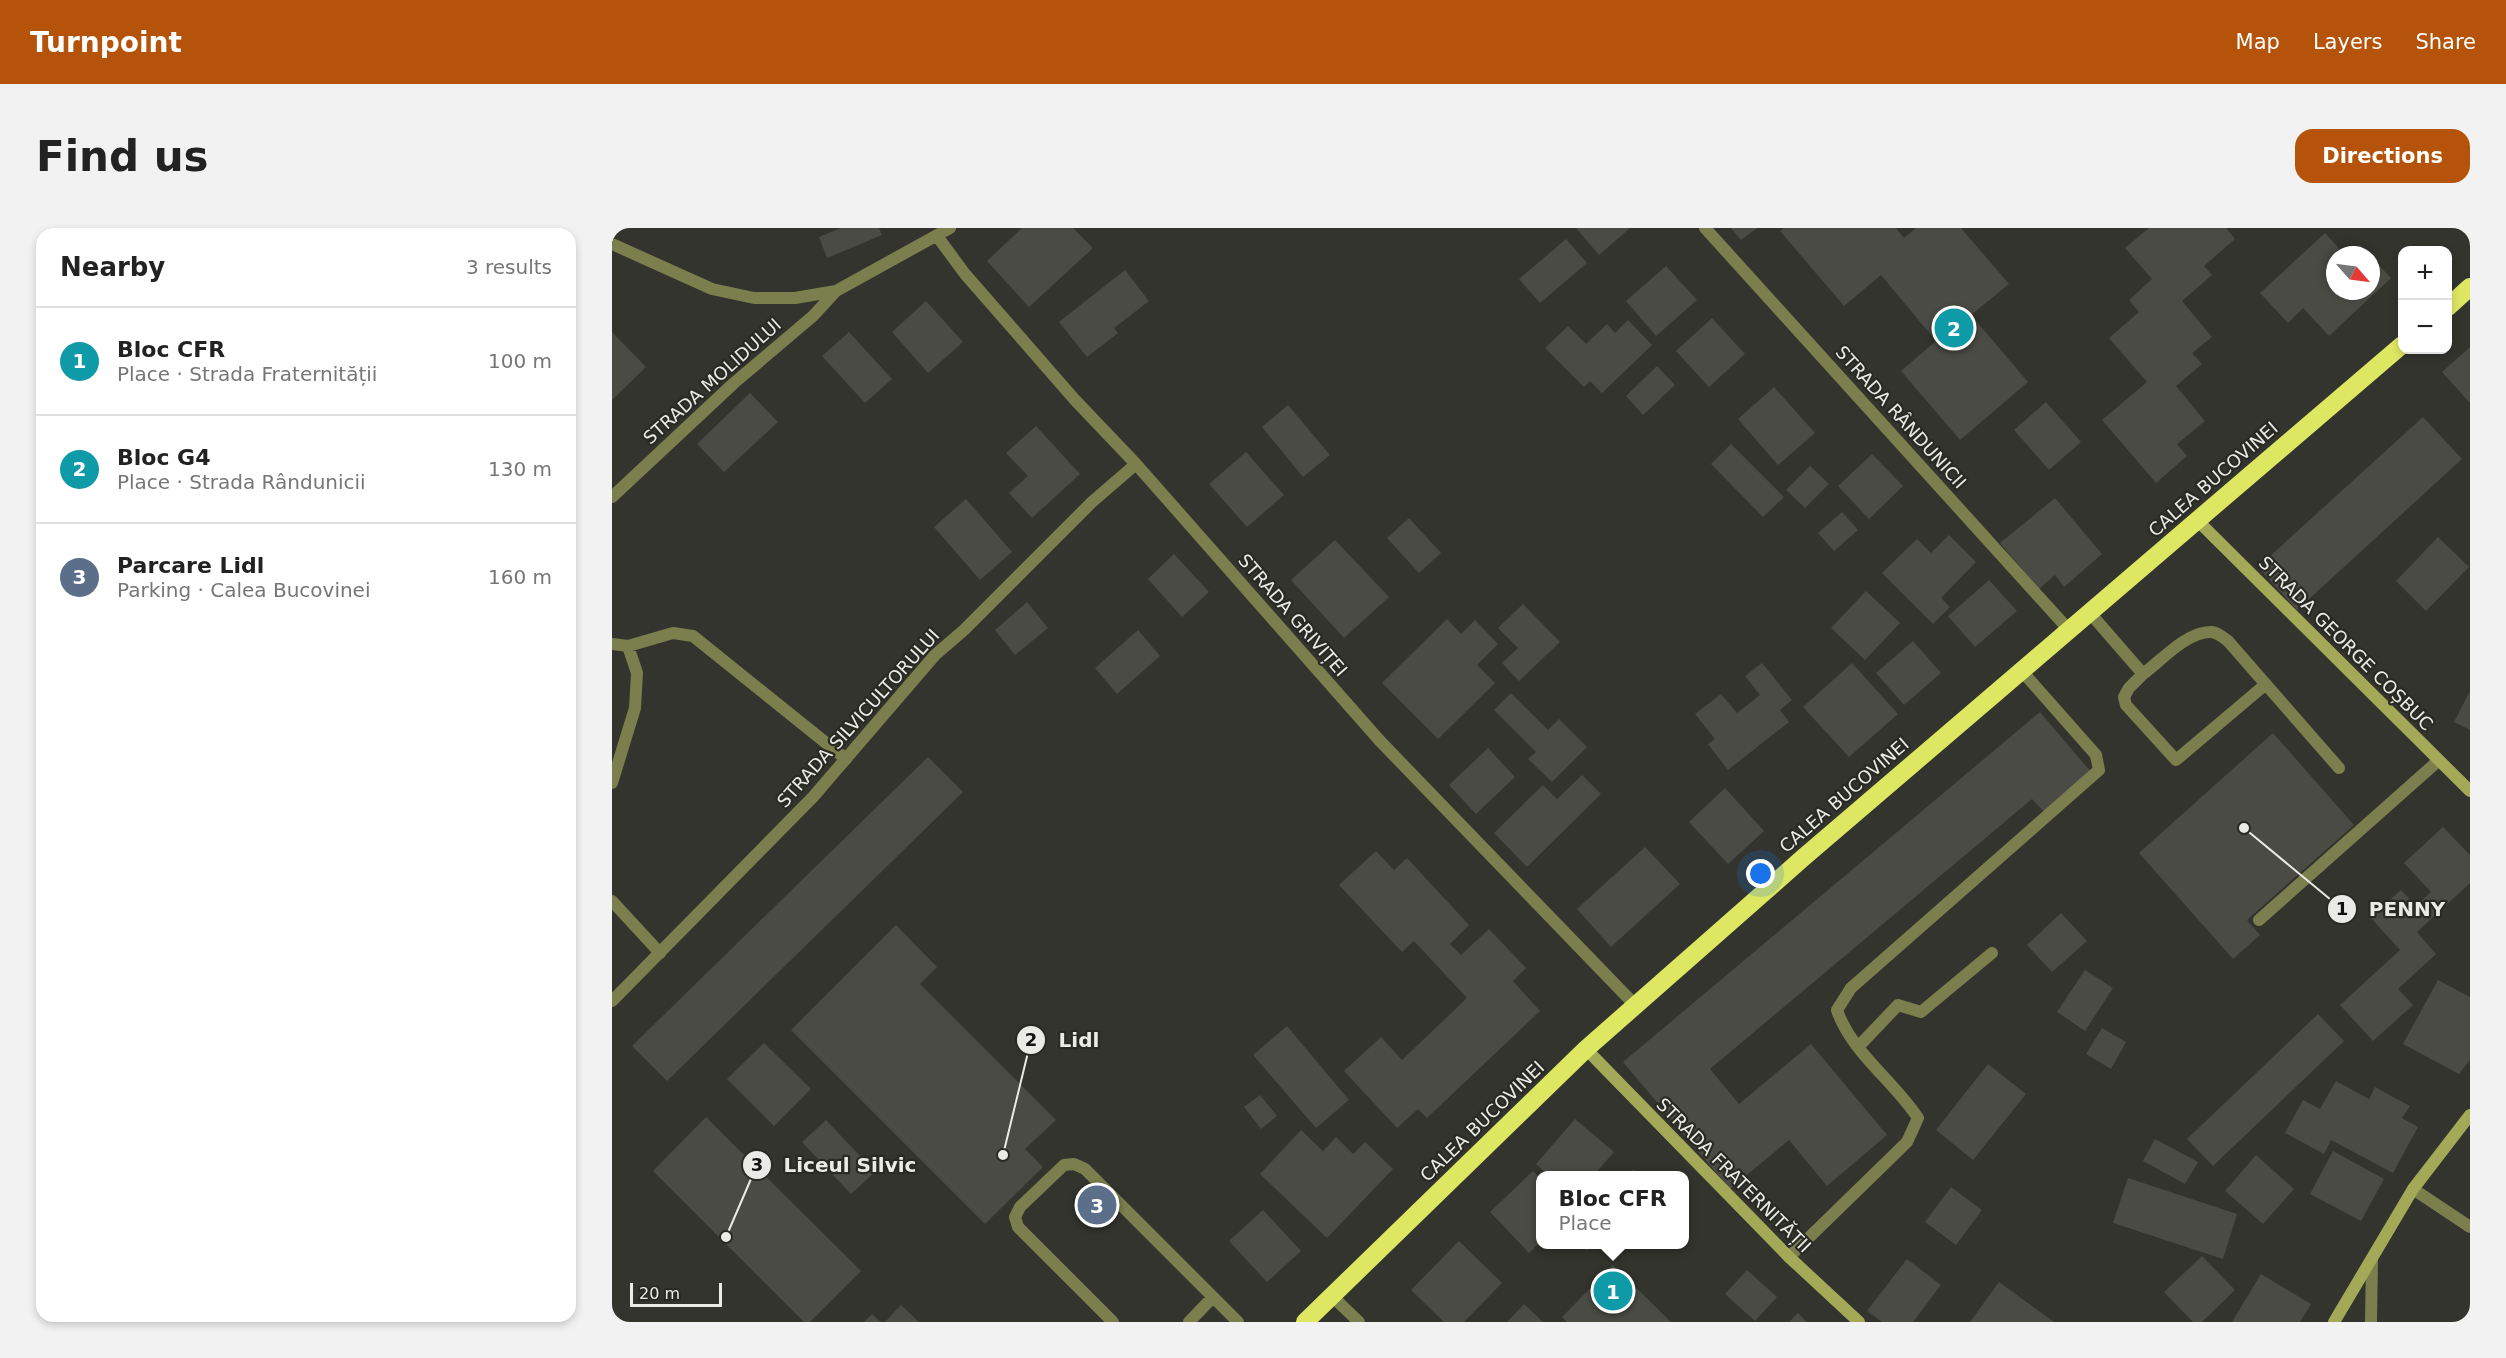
<!DOCTYPE html>
<html lang="en">
<head>
<meta charset="utf-8">
<style>
	:root { --surface:#fff; --page:#f2f2f2; --text:#222; --muted:#767676; --line:#e0e0e0; --accent:#b45309 }
	body { margin:0; font-family:"DejaVu Sans",sans-serif; background:var(--page); color:var(--text) }
	.controls { position:absolute; right:18px; top:18px; display:grid; overflow:hidden; border-radius:12px; box-shadow:0 3px 9px #0003 }
	.controls button { width:54px; height:54px; display:grid; place-items:center; padding:0; border:0; border-bottom:2px solid var(--line); background:var(--surface); color:var(--text); font:30px sans-serif }
	.compass { position:absolute; left:1714px; top:18px; width:54px; height:54px; border-radius:50%; background:var(--surface); box-shadow:0 3px 9px #0003; rotate:118deg }
	.scale { position:absolute; left:18px; bottom:15px; width:92px; box-sizing:border-box; padding-left:6px; border:3px solid #eaebe7; border-top:0; font-size:16px; line-height:21px; white-space:nowrap; color:#eaebe7; -webkit-text-stroke:4px #292a24; paint-order:stroke }
	.you { position:absolute; left:1149px; top:646px; width:21px; height:21px; margin:-15px; border:4px solid #fff; border-radius:50%; background:#1a73e8; box-shadow:0 0 0 9px #1a73e833 }
	.badge { display:grid; place-items:center; width:39px; height:39px; border-radius:50%; background:var(--accent); color:#fff; font-size:20px; font-weight:700 }
	.pin { position:absolute; translate:-50% -50%; border:3px solid #fff; box-shadow:0 2px 6px #0006 }
	.popup { position:absolute; left:924px; top:943px; width:153px; height:78px; box-sizing:border-box; display:grid; place-content:center; border-radius:12px; background:var(--surface); filter:drop-shadow(0 2px 4px #0005); font-size:20px; white-space:nowrap; color:var(--muted) }
	.popup b { font-size:22px; color:var(--text) }
	.popup::after { content:''; position:absolute; left:50%; top:100%; margin-left:-12px; border:12px solid transparent; border-top-color:var(--surface) }
	.list { margin:0; padding:0; list-style:none }
	h2 { display:flex; justify-content:space-between; align-items:center; height:78px; margin:0; padding:0 24px; font-size:26px }
	h2 small { font-size:20px; font-weight:400; color:var(--muted) }
	.list li { display:grid; grid-template-columns:39px 1fr auto; gap:18px; align-items:center; box-sizing:border-box; height:108px; padding:0 24px; border-top:2px solid var(--line) }
	.list b { display:block; font-size:22px; white-space:nowrap }
	.list p { margin:0; font-size:20px; white-space:nowrap; color:var(--muted) }
	.list em { font-size:20px; font-style:normal; color:var(--muted) }
	.map { position:relative; flex:none; width:1858px; height:1094px; overflow:hidden; border-radius:18px }
	header { display:flex; align-items:center; gap:36px; box-sizing:border-box; height:84px; padding:0 30px; background:var(--accent); color:#fff }
	header strong { font-size:28px }
	nav { display:flex; gap:33px; margin-inline-start:auto; font-size:21px }
	.intro { display:flex; align-items:center; justify-content:space-between; box-sizing:border-box; height:144px; padding:0 36px }
	h1 { margin:0; font-size:42px }
	.button { padding:15px 27px; border-radius:18px; background:var(--accent); color:#fff; font-size:21px; font-weight:700 }
	main { display:flex; gap:36px; padding:0 36px }
	aside { flex:1; background:var(--surface); border-radius:18px; box-shadow:0 3px 9px #0003 }
	.map>svg:first-child { display:block }
	.building { fill:#4b4b45 }
	.lines { fill:none; stroke-linecap:round; stroke-linejoin:round }
	.lane { stroke:#7b7f4d; stroke-width:12 }
	.street { stroke:#7b7f4d; stroke-width:12 }
	.secondary { stroke:#a3a957; stroke-width:12 }
	.highway { stroke:#dee762; stroke-width:18 }
	.labels { text-anchor:middle; dominant-baseline:central; stroke-width:4.5; stroke-linejoin:round; paint-order:stroke }
	.street-label { font-size:18px; fill:#eaebe7; stroke:#292a24 }
	.leader { fill:none; stroke:#eaebe7; stroke-width:2 }
	.callout-dot { fill:#eaebe7; stroke:#292a24; stroke-width:2 }
	.mark-label { font-size:18px; text-anchor:middle; font-weight:bold; fill:#111 }
	.callout-label { font-size:20px; text-anchor:middle; font-weight:bold; fill:#eaebe7; stroke:#292a24; stroke-width:4.5; stroke-linejoin:round; paint-order:stroke }
</style>
</head>
<body>
<header>
<strong>Turnpoint</strong>
<nav><a>Map</a><a>Layers</a><a>Share</a></nav>
</header>
<div class="intro"><h1>Find us</h1><a class="button">Directions</a></div>
<main>
<aside>
<h2>Nearby<small>3 results</small></h2>
<ul class="list">
<li><span class="badge" style="background:#0f9aa8">1</span><div><b>Bloc CFR</b><p>Place · Strada Fraternității</p></div><em>100 m</em></li>
<li><span class="badge" style="background:#0f9aa8">2</span><div><b>Bloc G4</b><p>Place · Strada Rândunicii</p></div><em>130 m</em></li>
<li><span class="badge" style="background:#5c6f8a">3</span><div><b>Parcare Lidl</b><p>Parking · Calea Bucovinei</p></div><em>160 m</em></li>
</ul>
</aside>
<div class="map">
<svg width="1858" height="1094" viewBox="0 0 1858 1094">
	<rect width="100%" height="100%" fill="#33342e"/>
	<!-- building -->
	<path class="building" d="M229,0h38l3,7 -55,23 -8,-21z
		M410,0h51l20,20 -64,59 -42,-46z
		M964,0h54l-31,27z
		M1119,0h26l-16,12z
		M1172,0h112l8,10 12,-10h45l48,56 -38,31 57,67 -68,58 -59,-69 35,-30 -55,-66 -37,31 -64,-75z
		M1537,0h77l9,11 -31,27 8,9 -30,26 30,36 -20,16 10,11 -26,22 29,35 -28,23 10,12 -31,27 -54,-63 45,-38 -38,-44 30,-26 -10,-12 23,-21 -27,-31z
		M1713,5l20,22h-10v36h36v-34l20,21 -62,58 -26,-28 -15,15 -28,-30z
		M954,11l21,24 -47,40 -21,-24z
		M1748,17l9,10h-19z
		M1054,38l31,34 -41,36 -30,-35z
		M513,42l24,31 -35,27 4,5 -31,24 -28,-35z
		M314,73l37,41 -35,31 -36,-41z
		M1100,90l33,36 -36,33 -33,-36z
		M1016,92l24,25 -50,48 -12,-12 -6,6 -39,-39 23,-22 18,18 21,-20 8,9z
		M0,104l34,35 -34,33z
		M237,104l43,47 -27,24 -43,-47z
		M1858,119v56l-28,-31z
		M1045,138l18,19 -32,30 -17,-19z
		M1162,159l41,46 -37,32 -40,-46z
		M138,165l28,29 -54,50 -27,-28z
		M1434,174l35,40 -32,28 -35,-40z
		M676,177l42,50 -27,22 -41,-50z
		M1811,189l39,42 -165,151 -39,-43z
		M424,198l44,48 -48,44 -23,-25 19,-17 -22,-23z
		M1119,216l53,53 -21,20 -52,-53z
		M634,224l38,43 -37,32 -38,-43z
		M1260,226l31,32 -34,33 -31,-33z
		M1198,238l19,18 -24,24 -19,-18z
		M1443,270l47,56 -38,33 -9,-12 -16,14 -39,-46z
		M354,271l46,53 -32,28 -46,-53z
		M1230,284l16,18 -24,21 -16,-18z
		M797,290l32,35 -22,20 -32,-35z
		M1337,307l27,27 -35,36 9,9 -17,17 -51,-51 35,-34 14,14z
		M1826,309l31,30 -43,44 -30,-30z
		M723,312l54,57 -45,41 -53,-58z
		M562,326l35,38 -27,25 -34,-38z
		M1377,352l28,31 -42,36 -27,-31z
		M1254,363l34,32 -35,37 -34,-32z
		M415,374l21,26 -33,27 -20,-25z
		M911,376l37,38 -41,39 -17,-18 16,-15 -20,-20z
		M835,391l14,15 14,-14 23,24 -21,21 18,18 -57,56 -56,-56z
		M526,402l22,26 -43,38 -22,-26z
		M1301,413l28,32 -37,32 -28,-32z
		M1150,435l30,37 -12,10 9,12 -61,48 -20,-26 7,-5 -20,-25 26,-20 16,19 23,-18 -15,-19z
		M1240,435l46,51 -49,43 -46,-50z
		M1858,463v39l-16,-8z
		M899,465l37,37 11,-11 28,28 -35,35 -24,-23 8,-7 -42,-42z
		M1428,484l51,60 -47,40 -12,-13 -322,270 29,35 72,-60 76,91 -60,51 -38,-46 -59,49 -107,-127z
		M1661,505l81,92 -107,95 13,15 -27,24 -94,-106z
		M876,520l27,29 -39,37 -27,-29z
		M316,529l35,35 -296,289 -35,-35z
		M970,547l19,19 -74,73 -33,-34 49,-48 14,14z
		M1113,560l39,43 -36,33 -39,-42z
		M1831,599l27,28v28l-53,49 19,22 -38,35 15,16 -40,36 -33,-36 60,-55 -30,-33 31,-27 15,16 15,-14 -27,-29z
		M1033,619l35,37 -69,63 -34,-38z
		M764,623l18,19 13,-12 62,67 -19,19 11,11 28,-26 37,39 -13,13 27,30 -113,107 -9,-9 -21,19 -53,-57 37,-34 21,23 65,-62 -53,-57 -12,11 -63,-67z
		M1449,685l26,28 -35,31 -25,-27z
		M284,697l41,42 -17,17 136,136 -31,29 18,18 -58,57 -194,-194z
		M1473,742l28,18 -28,43 -28,-19z
		M1826,752l32,17v63l-11,14 -56,-30z
		M1706,786l26,27 -131,125 -26,-27z
		M675,798l62,74 -33,28 -63,-73z
		M1490,800l24,14 -15,27 -25,-15z
		M152,815l47,46 -37,37 -47,-47z
		M1376,836l38,30 -53,66 -37,-30z
		M1724,853l33,18 6,-12 35,19 -8,12 16,9 -25,46 -62,-33 -7,14 -39,-21 18,-33 17,9z
		M648,867l17,21 -16,13 -17,-22z
		M94,889l155,154 -51,51h-6l-151,-151z
		M963,891l39,33 -21,24h-44l-13,-12z
		M214,892l49,52 -24,22 -49,-52z
		M689,902l22,21 13,-14 17,17 12,-12 28,27 -66,69 -67,-64z
		M1543,911l43,23 -13,22 -42,-23z
		M1721,923l51,28 -23,42 -51,-27z
		M1644,927l38,34 -31,35 -38,-33z
		M1021,941l7,7h-12z
		M921,943l8,8v62l-12,12 -39,-41z
		M1516,950l109,36 -14,45 -110,-36z
		M1339,959l31,23 -26,35 -31,-23z
		M651,982l38,41 -34,31 -38,-41z
		M847,1013l43,42 -38,39h-20l-33,-32z
		M969,1016h12l-6,7z
		M1590,1028l33,34 -33,32h-9l-29,-30z
		M1295,1031l34,26 -28,37h-31l-15,-11z
		M1001,1037l58,57h-104l-5,-5z
		M1135,1042l30,27 -22,24 -30,-27z
		M1649,1046l50,30 -11,18h-68z
		M1387,1054l55,40h-84z
		M912,1076l19,18h-36z
		M289,1077l18,17h-34z
		M1186,1085l9,9h-18z
		M260,1086l9,8h-17z"/>
	<g class="lines">
		<!-- lane -->
		<path class="lane" d="M1478,385l53,61 -14,14 -5,9 2,8 50,55 90,-76
			M0,416l16,2 45,-13 20,3 153,123
			M1531,446c19,-14 44,-43 69,-42 6,1 11,5 16,9l111,127
			M0,555l23,-75 2,-35 -9,-27
			M0,673l48,52
			M1647,692l179,-159
			M1247,818l39,-41 23,7 71,-59
			M1801,961l57,38
			M1177,1029l118,-115 11,-24c-24,-37 -67,-66 -81,-108l14,-22 248,-218 -3,-15 -75,-85
			M720,1068l27,26
			M501,1094l-95,-95 -3,-10 5,-10 44,-42 10,-1 11,5 128,128
			M577,1094l24,-25 25,25
			M1759,1094l1,-63"/>
		<!-- street -->
		<path class="street" d="M1093,0l364,402
			M325,8l28,38 110,126 61,64 244,277 256,265
			M0,16l100,45 42,9h41l41,-7 114,-63
			M0,269l122,-114 79,-67 23,-25
			M0,773l201,-204 122,-142 29,-25 128,-128 44,-38"/>
		<!-- secondary -->
		<path class="secondary" d="M1585,292l273,271
			M974,821l203,208 70,65
			M1722,1094l79,-133 57,-74"/>
		<!-- highway -->
		<path class="highway" d="M1836,79l22,-20
			M693,1094l281,-273 218,-192 598,-512"/>
	</g>
	<g class="labels">
		<!-- street labels -->
		<g class="street-label">
			<text transform="translate(100 153) rotate(-42)">STRADA MOLIDULUI</text>
			<text transform="translate(1289 189) rotate(48)">STRADA RÂNDUNICII</text>
			<text transform="translate(1601 251) rotate(-41)">CALEA BUCOVINEI</text>
			<text transform="translate(681 387) rotate(49)">STRADA GRIVIȚEI</text>
			<text transform="translate(1734 415) rotate(45)">STRADA GEORGE COȘBUC</text>
			<text transform="translate(246 490) rotate(-48)">STRADA SILVICULTORULUI</text>
			<text transform="translate(1232 567) rotate(-41)">CALEA BUCOVINEI</text>
			<text transform="translate(870 893) rotate(-44)">CALEA BUCOVINEI</text>
			<text transform="translate(1122 947) rotate(45)">STRADA FRATERNITĂȚII</text>
		</g>
	</g>
	<!-- callouts -->
	<path class="leader" d="M1632 600L1730 681M391 927L419 812M114 1009L145 937"/>
	<g class="callout-dot">
		<circle cx="1632" cy="600" r="6"/>
		<circle cx="391" cy="927" r="6"/>
		<circle cx="114" cy="1009" r="6"/>
		<circle cx="1730" cy="681" r="15"/>
		<circle cx="419" cy="812" r="15"/>
		<circle cx="145" cy="937" r="15"/>
	</g>
	<g class="mark-label">
		<text x="1730" y="687">1</text>
		<text x="419" y="818">2</text>
		<text x="145" y="943">3</text>
	</g>
	<g class="callout-label">
		<text x="1795" y="688">PENNY</text>
		<text x="467" y="819">Lidl</text>
		<text x="238" y="944">Liceul Silvic</text>
	</g>
</svg>
<div class="controls">
<button>+</button>
<button>−</button>
</div>
<svg class="compass" viewBox="-18 -18 36 36"><path d="M0-13l5 13h-10z" fill="#e53935"/><path d="M0 13l5-13h-10z" fill="#767676"/></svg>
<div class="scale">20 m</div>
<div class="you"></div>
<div class="pin badge" style="left:1001px;top:1063px;background:#0f9aa8">1</div>
<div class="popup"><b>Bloc CFR</b>Place</div>
<div class="pin badge" style="left:1342px;top:100px;background:#0f9aa8">2</div>
<div class="pin badge" style="left:485px;top:977px;background:#5c6f8a">3</div>
</div>
</main>
</body>
</html>
